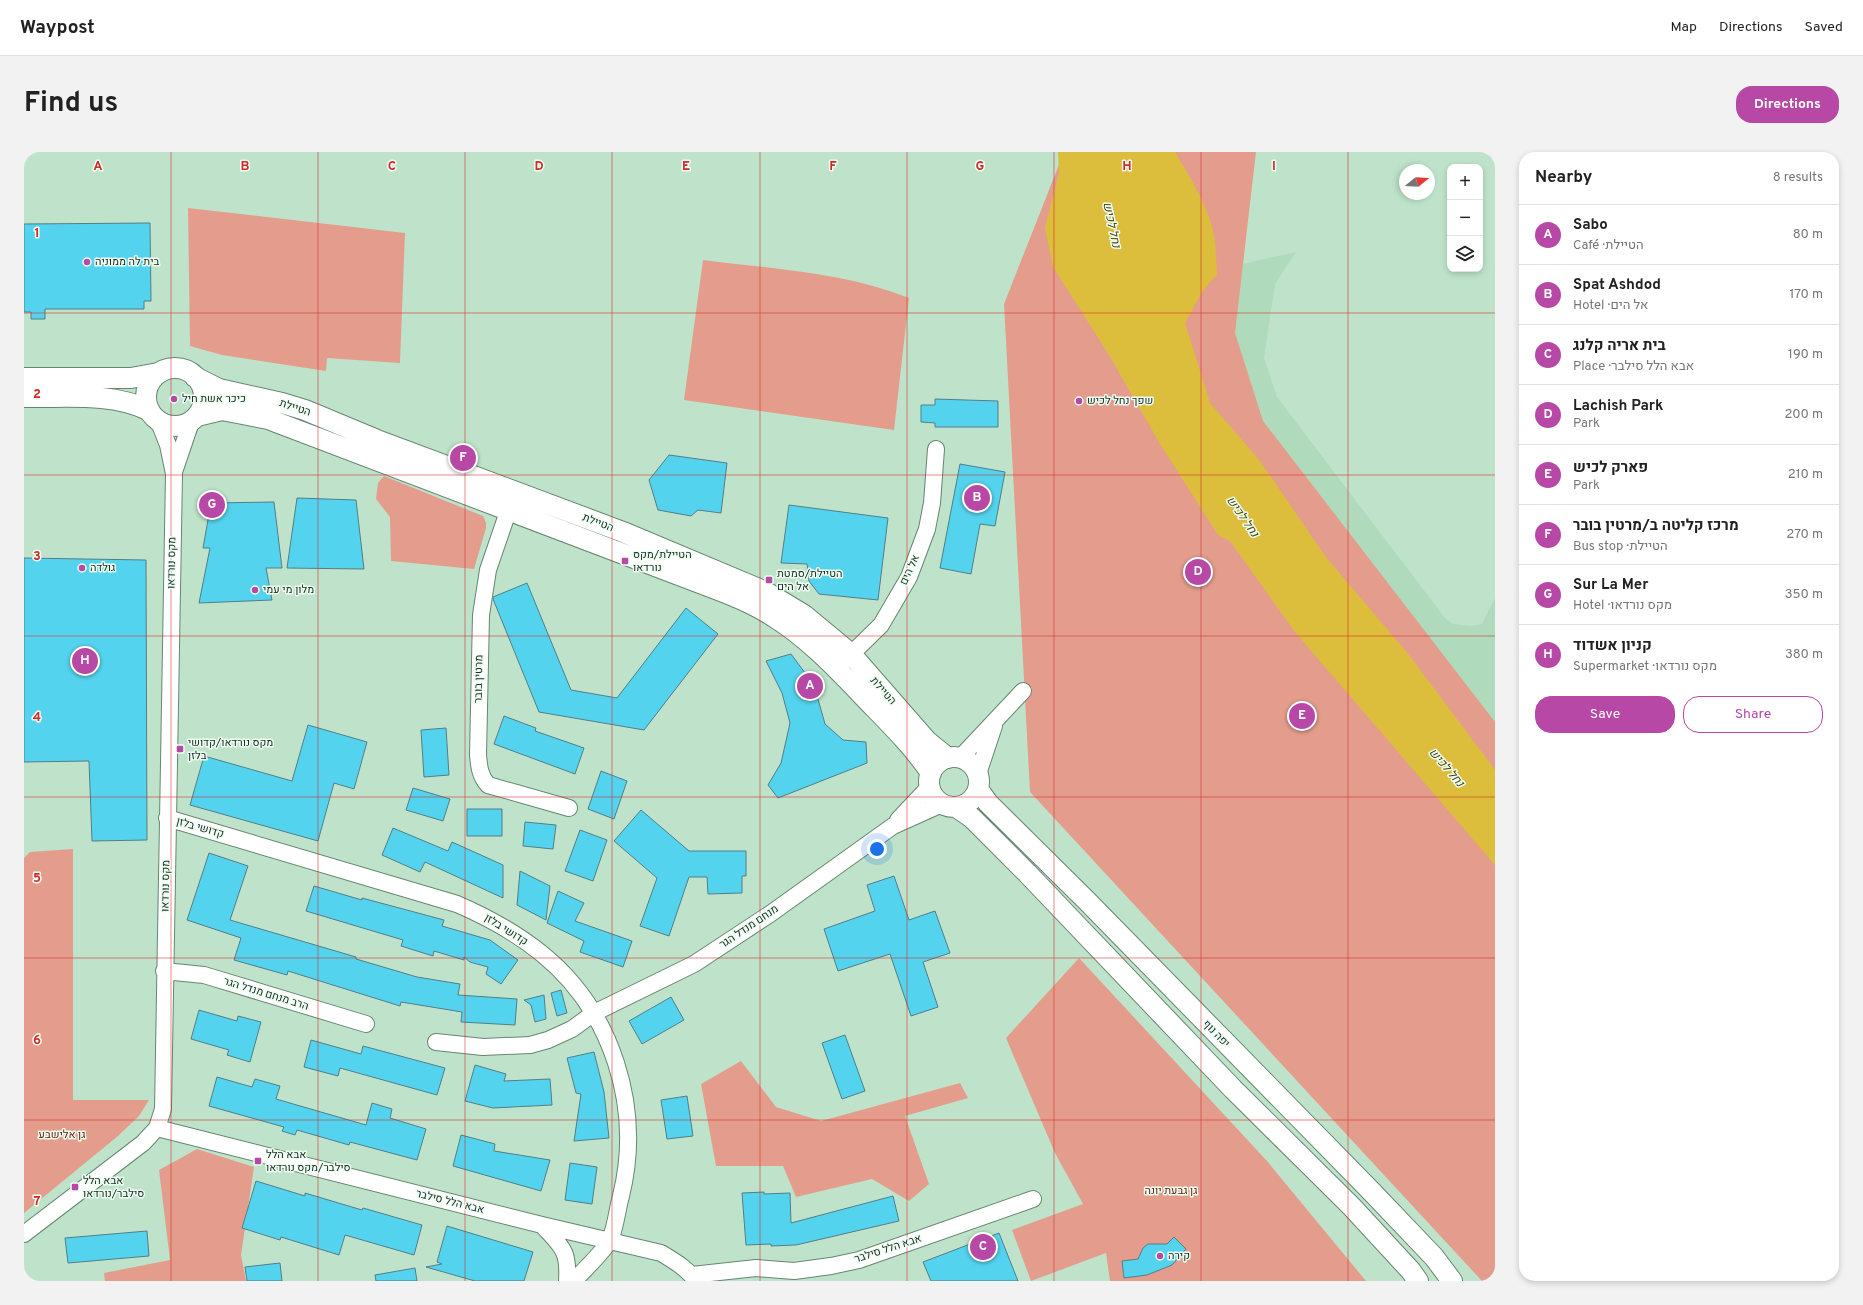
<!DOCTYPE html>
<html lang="en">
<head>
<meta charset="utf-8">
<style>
	:root { --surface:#fff; --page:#f2f2f2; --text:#222; --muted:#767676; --line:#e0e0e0; --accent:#b848a5 }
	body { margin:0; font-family:Overpass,Heebo,sans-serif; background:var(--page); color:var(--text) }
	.controls { position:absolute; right:12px; top:12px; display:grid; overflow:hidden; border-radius:8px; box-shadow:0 2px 6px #0003 }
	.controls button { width:36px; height:36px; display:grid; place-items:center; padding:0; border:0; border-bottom:1px solid var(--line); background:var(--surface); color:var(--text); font:20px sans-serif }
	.compass { position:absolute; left:1375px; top:12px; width:36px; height:36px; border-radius:50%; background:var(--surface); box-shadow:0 2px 6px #0003; rotate:72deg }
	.you { position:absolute; left:853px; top:697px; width:14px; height:14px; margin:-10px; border:3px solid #fff; border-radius:50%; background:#1a73e8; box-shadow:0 0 0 6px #1a73e833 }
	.badge { display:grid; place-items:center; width:26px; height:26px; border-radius:50%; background:var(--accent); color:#fff; font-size:13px; font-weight:700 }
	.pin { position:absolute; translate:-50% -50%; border:2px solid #fff; box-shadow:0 1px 4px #0006 }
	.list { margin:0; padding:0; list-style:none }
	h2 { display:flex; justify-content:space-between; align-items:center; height:52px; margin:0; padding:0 16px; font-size:17px }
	h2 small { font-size:13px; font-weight:400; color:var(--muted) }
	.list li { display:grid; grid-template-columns:26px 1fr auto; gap:12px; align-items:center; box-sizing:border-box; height:60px; padding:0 16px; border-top:1px solid var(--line) }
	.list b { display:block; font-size:15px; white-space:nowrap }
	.list p { margin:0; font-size:13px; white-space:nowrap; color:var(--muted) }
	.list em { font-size:13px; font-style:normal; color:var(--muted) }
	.actions { display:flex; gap:8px; padding:12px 16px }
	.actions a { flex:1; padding:9px 0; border:1px solid var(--accent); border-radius:16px; text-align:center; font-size:14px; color:var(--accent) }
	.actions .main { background:var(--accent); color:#fff }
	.icon { flex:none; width:22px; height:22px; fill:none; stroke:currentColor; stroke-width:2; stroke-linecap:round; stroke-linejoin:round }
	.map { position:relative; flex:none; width:1471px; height:1129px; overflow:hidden; border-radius:16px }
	header { display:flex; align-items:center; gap:24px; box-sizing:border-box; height:56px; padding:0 20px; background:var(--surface); border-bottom:1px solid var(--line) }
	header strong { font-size:19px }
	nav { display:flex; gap:22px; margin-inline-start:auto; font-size:14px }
	.intro { display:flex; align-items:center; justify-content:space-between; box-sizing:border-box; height:96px; padding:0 24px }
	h1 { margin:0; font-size:28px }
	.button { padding:10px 18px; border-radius:16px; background:var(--accent); color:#fff; font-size:14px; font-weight:700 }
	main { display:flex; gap:24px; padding:0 24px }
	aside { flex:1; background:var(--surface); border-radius:16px; box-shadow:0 2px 6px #0003 }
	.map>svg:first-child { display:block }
	.built { fill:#afdabc }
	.green { fill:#e49d8c }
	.water { fill:#ddbd3c }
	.building { fill:#54d3ee; stroke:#527e88 }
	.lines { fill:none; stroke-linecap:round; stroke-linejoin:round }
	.minor-casing { stroke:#668670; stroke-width:18 }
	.major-casing { stroke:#668670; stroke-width:22 }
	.minor { stroke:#fff; stroke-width:16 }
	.major { stroke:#fff; stroke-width:20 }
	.grid { fill:none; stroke:#d62828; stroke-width:1; stroke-opacity:0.55 }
	.poi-dot { fill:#b848a5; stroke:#edfff2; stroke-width:1.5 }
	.labels { text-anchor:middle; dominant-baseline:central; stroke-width:3; stroke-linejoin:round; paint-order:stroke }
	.poi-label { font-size:11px; fill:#202e25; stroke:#edfff2; text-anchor:start }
	.street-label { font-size:11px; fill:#202e25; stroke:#edfff2 }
	.park-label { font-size:11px; fill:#67200f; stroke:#edfff2 }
	.water-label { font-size:12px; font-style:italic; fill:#4e410c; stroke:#edfff2 }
	.grid-label { font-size:13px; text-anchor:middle; font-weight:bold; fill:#d62828; stroke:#edfff2; stroke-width:3; stroke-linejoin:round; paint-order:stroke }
</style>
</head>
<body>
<header>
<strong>Waypost</strong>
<nav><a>Map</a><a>Directions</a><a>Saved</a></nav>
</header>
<div class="intro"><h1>Find us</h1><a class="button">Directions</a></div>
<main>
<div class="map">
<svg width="1471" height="1129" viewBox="0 0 1471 1129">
	<rect width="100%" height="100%" fill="#bfe3ca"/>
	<!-- built -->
	<path class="built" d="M1272,100l-21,32 -11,74 13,39 168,221 8,6 17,2 12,-2 13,-26v151l-252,-322 -29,-129 15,-31z"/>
	<!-- green -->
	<path class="green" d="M1040,0h192l-21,181 28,88 232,301v559h-13l-452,-489 -26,-488z
		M164,56l217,25 -5,130 -73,-5 -1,13 -104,-16 -32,-9z
		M679,108c69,9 140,12 206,38l-15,132 -210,-30z
		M360,324l99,40 3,7v5l-12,41 -83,-8 -1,-44 -14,-18 2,-16z
		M49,697v251h76l-10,16 -21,20 -94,77v-355l6,-6z
		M1055,806l188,203 99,120h-256l-4,-28 -75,28 -19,-51 71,-26 -28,-51 -49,-115z
		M717,909l35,46 45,14 139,-38 8,15 -63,18 24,68 -20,17 -37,-22 -76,18 -13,-31h-67l-15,-82z
		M173,997l57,18 -13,88 5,26h-141l-1,-8 66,-13 -11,-90z"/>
	<!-- water -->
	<path class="water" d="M1034,0h117c13,22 33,54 38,79 3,14 3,29 4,43l-15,18 -17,31 25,80 50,58 65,95 84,99 86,115v95l-200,-233 -65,-91 -12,-6 -58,-91 -51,-89 -56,-88 -8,-39 14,-55z"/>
	<!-- building -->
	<path class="building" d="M126,71l1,78h-7v8h-99v10h-14v-7h-7v-88z
		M911,247l63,2v26h-63v-4l-14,-1v-17h14z
		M645,303l58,8 -6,50 -23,-3 -7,6 -33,-6 -9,-30z
		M936,312l45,8 -10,54 -15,-2 -9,50 -31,-6z
		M273,346l59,2 8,69 -77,-1z
		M250,350l8,66h-16l6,32 -73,3 11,-55h-7l8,-45z
		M765,353l99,13 -10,82 -59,-6 -10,-13 -2,-17 -26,-1z
		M0,406l122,2 1,280 -55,1 -3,-80 -65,1z
		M503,431l44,107 46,8 69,-90 32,26 -74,96 -105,-18 -46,-113v-2z
		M767,502l23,31 11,39 18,16 23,2 1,21 -89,35 -10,-13 13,-22 9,-40 -8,-30 -16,-32z
		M480,564l32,12 -1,3 49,17 -9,26 -81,-30z
		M284,573l59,17 -13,47 -20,-6 -16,58 -128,-36 14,-49 88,25z
		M422,576l3,47 -25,2 -3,-47z
		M577,619l26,10 -13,38 -26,-10z
		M389,636l37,11 -7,22 -37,-11z
		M443,657h35v27h-35z
		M617,658l48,41h57v25h-4v17l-34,1 -1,-17h-18l-20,59 -29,-10 17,-48 -43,-37z
		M501,670l31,3 -3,24 -30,-3z
		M369,676l55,23 4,-9 51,23v33l-78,-36 -5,10 -38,-17z
		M556,678l27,10 -14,41 -28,-10z
		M185,701l39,13 -18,54 126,37v2l61,18 43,7 -2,11 59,4 -2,26 -54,-3 1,-10 -61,-10 -1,4 -112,-35 -1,4 -53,-15 7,-22 -54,-18z
		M496,719l30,15 -4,34 -29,-15z
		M870,724l15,44 26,-9 15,42 -27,9 15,45 -27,9 -21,-62 -52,17 -14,-42 51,-18 -8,-26z
		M290,734l48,14v-2l82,22 -2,6 48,14 28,20 -17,24 -15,-10 2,-7 -18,-5 -6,-5v3l-30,-9 -1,5 -32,-10 2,-6 -97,-29z
		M534,739l26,12 -9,18 57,20 -9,26 -43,-15 4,-11 -37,-18z
		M537,838l6,23 -10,3 -6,-23z
		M520,843l2,24 -11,3 -4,-17 -7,-5z
		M647,845l13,23 -42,24 -13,-23z
		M175,858l38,11 1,-5 23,6 -11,40 -23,-7 2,-5 -38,-11z
		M821,883l20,56 -23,8 -20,-56z
		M287,888l50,14 2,-8 82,22 -8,27 -97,-27 -2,8 -34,-9z
		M570,900l10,40 5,46 -35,3 7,-47 -5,-1 -9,-35z
		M451,913l31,9 -2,7 46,-2 2,26 -59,3 -28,-7z
		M193,925l35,10 3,-8 25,7 -4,13 90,26 6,-22 20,6 -2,9 36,11 -9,31 -67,-18 -1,3 -52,-15 -2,5 -13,-4 2,-4 -75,-21z
		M663,944l6,40 -26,3 -6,-39z
		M437,983l34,9 -1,7 56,9 -9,31 -88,-25z
		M546,1011l27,4 -5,37 -27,-4z
		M232,1029l49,15v-3l57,17 1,-2 59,17 -8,30 -69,-20 -6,20 -58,-18 -1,3 -38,-12z
		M740,1040v2l26,-1 1,30 102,-27 6,25 -103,24 -25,1v-2l-25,1 -4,-52z
		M423,1074l86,26 -9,29h-49l-49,-14 16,-3 -5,-2z
		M123,1079l2,25 -81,7 -3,-25z
		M975,1081l19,48h-87l-8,-19z
		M1150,1085l12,12 -14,16 -25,10 -23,3 -2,-17 16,-2 5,-11 5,-4h19z
		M256,1111l2,18h-35l-2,-14z
		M391,1116l2,13h-41l-1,-6z"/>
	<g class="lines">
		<!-- minor casing -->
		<g class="minor-casing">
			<path id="minor" d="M150,320l17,-50
				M488,348l-24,70 -7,45 -3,140c1,12 2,21 10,30l81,23
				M812,517l45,-44 28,-48 18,-48 5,-26 4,-54
				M936,606l63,-67
				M954,622l16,-48
				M143,666l290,86c30,13 58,28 84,49 71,57 102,154 80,243 -4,14 -5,30 -11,44 -4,9 -28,32 -36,41
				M874,668l32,-34
				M140,819l40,4 162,49
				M412,890l47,5 47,-2 18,-5 24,-11 22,-16 100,-49 76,-50 123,-88 49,-22
				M133,976l385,97 119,28c13,8 26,15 35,28
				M518,1073c20,22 27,25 25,56
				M0,1082l119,-91 14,-15 6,-19 11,-635 -6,-29 -9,-23
				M668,1123l64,-7 38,3 37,-5 28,-6 174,-61"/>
		</g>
		<!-- major casing -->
		<g class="major-casing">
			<path id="major" d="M122 245a29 29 0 1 1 58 0a29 29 0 1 1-58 0Z
				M171,225l24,12 63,14 23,7 72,30 246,92 143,60 38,23 47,39 76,87 21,17
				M0,226h107l27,-5
				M0,245c40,1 87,-5 124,13
				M173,264l25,-6 46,9 437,166c24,9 48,18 69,32 34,21 63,52 91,81 23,24 47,47 66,75
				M905 630a25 25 0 1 1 50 0a25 25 0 1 1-50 0Z
				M954,637l10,14 99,98 284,290 63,66 18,24
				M932,655l16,11 55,55 206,216 119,118 59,64 7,10"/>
		</g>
		<!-- minor -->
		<use href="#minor" class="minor"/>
		<!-- major -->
		<use href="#major" class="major"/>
	</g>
	<!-- grid -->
	<path class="grid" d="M147,0v1129M294,0v1129M441,0v1129M588,0v1129M736,0v1129M883,0v1129M1030,0v1129M1177,0v1129M1324,0v1129M0,161h1471M0,323h1471M0,484h1471M0,645h1471M0,806h1471M0,968h1471"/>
	<!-- markers -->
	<g class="poi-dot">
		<circle cx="63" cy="110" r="4"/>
		<circle cx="150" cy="247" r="4"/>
		<circle cx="1055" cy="249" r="4"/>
		<rect x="597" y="405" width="8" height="8" rx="2"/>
		<circle cx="58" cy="416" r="4"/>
		<rect x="741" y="424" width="8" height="8" rx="2"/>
		<circle cx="231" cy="438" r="4"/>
		<rect x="152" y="593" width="8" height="8" rx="2"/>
		<rect x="230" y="1005" width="8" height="8" rx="2"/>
		<rect x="47" y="1031" width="8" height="8" rx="2"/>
		<circle cx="1136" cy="1104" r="4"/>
	</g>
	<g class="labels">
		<!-- poi labels -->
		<g class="poi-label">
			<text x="71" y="110">בית לה ממוניה</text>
			<text x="158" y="247">כיכר אשת חיל</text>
			<text x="1063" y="249">שפך נחל לכיש</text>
			<text x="609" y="403">הטיילת/מקס<tspan x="609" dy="13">נורדאו</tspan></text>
			<text x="66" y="416">גולדה</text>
			<text x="753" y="422">הטיילת/סמטת<tspan x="753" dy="13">אל הים</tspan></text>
			<text x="239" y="438">מלון מי עמי</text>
			<text x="164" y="591">מקס נורדאו/קדושי<tspan x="164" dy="13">בלזן</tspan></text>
			<text x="242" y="1003">אבא הלל<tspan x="242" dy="13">סילבר/מקס נורדאו</tspan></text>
			<text x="59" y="1029">אבא הלל<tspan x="59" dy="13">סילבר/נורדאו</tspan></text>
			<text x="1144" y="1104">קירה</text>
		</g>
		<!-- street labels -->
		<g class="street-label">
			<text transform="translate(271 256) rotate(18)">הטיילת</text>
			<text transform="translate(574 371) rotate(21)">הטיילת</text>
			<text transform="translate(148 411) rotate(-89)">מקס נורדאו</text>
			<text transform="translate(886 418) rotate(-65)">אל הים</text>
			<text transform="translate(455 527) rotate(-89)">מרטין בובר</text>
			<text transform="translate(859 539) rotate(49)">הטיילת</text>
			<text transform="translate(176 676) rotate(16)">קדושי בלזן</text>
			<text transform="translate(142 734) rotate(-89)">מקס נורדאו</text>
			<text transform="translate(725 775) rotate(-34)">מנחם מנדל הגר</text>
			<text transform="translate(482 778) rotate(32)">קדושי בלזן</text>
			<text transform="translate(242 842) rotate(17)">הרב מנחם מנדל הגר</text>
			<text transform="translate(1192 882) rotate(46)">יפה נוף</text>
			<text transform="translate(426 1050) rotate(14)">אבא הלל סילבר</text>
			<text transform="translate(864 1097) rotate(-18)">אבא הלל סילבר</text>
		</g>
		<!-- park labels -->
		<g class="park-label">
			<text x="38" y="983">גן אלישבע</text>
			<text x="1147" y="1039">גן גבעת יונה</text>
		</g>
		<!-- water labels -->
		<g class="water-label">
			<text transform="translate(1087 73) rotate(78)">נחל לכיש</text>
			<text transform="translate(1218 365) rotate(55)">נחל לכיש</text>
			<text transform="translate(1422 616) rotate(49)">נחל לכיש</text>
		</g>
	</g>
	<g class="grid-label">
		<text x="74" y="18">A</text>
		<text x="221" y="18">B</text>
		<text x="368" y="18">C</text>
		<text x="515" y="18">D</text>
		<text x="662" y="18">E</text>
		<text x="809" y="18">F</text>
		<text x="956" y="18">G</text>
		<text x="1103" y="18">H</text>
		<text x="1250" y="18">I</text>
		<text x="13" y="85">1</text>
		<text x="13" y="246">2</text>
		<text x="13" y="408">3</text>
		<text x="13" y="569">4</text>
		<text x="13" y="730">5</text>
		<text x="13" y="892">6</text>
		<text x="13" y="1053">7</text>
	</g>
</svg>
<div class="controls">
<button>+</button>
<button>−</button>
<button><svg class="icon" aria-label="layers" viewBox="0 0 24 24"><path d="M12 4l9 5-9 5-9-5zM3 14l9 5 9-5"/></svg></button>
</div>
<svg class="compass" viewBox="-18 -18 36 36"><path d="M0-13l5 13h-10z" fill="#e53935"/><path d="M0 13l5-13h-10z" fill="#767676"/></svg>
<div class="you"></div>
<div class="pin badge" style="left:786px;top:534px">A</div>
<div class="pin badge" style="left:953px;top:346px">B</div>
<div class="pin badge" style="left:959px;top:1095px">C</div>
<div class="pin badge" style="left:1174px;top:420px">D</div>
<div class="pin badge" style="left:1278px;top:564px">E</div>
<div class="pin badge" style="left:439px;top:306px">F</div>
<div class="pin badge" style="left:188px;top:353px">G</div>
<div class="pin badge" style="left:61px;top:509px">H</div>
</div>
<aside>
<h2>Nearby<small>8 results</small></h2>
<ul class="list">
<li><span class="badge">A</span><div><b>Sabo</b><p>Café · הטיילת</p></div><em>80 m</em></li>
<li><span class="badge">B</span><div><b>Spat Ashdod</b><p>Hotel · אל הים</p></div><em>170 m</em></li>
<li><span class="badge">C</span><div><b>בית אריה קלנג</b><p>Place · אבא הלל סילבר</p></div><em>190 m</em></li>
<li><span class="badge">D</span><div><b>Lachish Park</b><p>Park</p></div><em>200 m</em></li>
<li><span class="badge">E</span><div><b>פארק לכיש</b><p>Park</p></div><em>210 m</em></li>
<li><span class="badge">F</span><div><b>מרכז קליטה ב/מרטין בובר</b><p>Bus stop · הטיילת</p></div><em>270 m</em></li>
<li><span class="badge">G</span><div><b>Sur La Mer</b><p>Hotel · מקס נורדאו</p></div><em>350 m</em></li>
<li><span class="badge">H</span><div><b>קניון אשדוד</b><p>Supermarket · מקס נורדאו</p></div><em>380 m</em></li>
</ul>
<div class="actions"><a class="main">Save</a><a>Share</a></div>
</aside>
</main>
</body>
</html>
